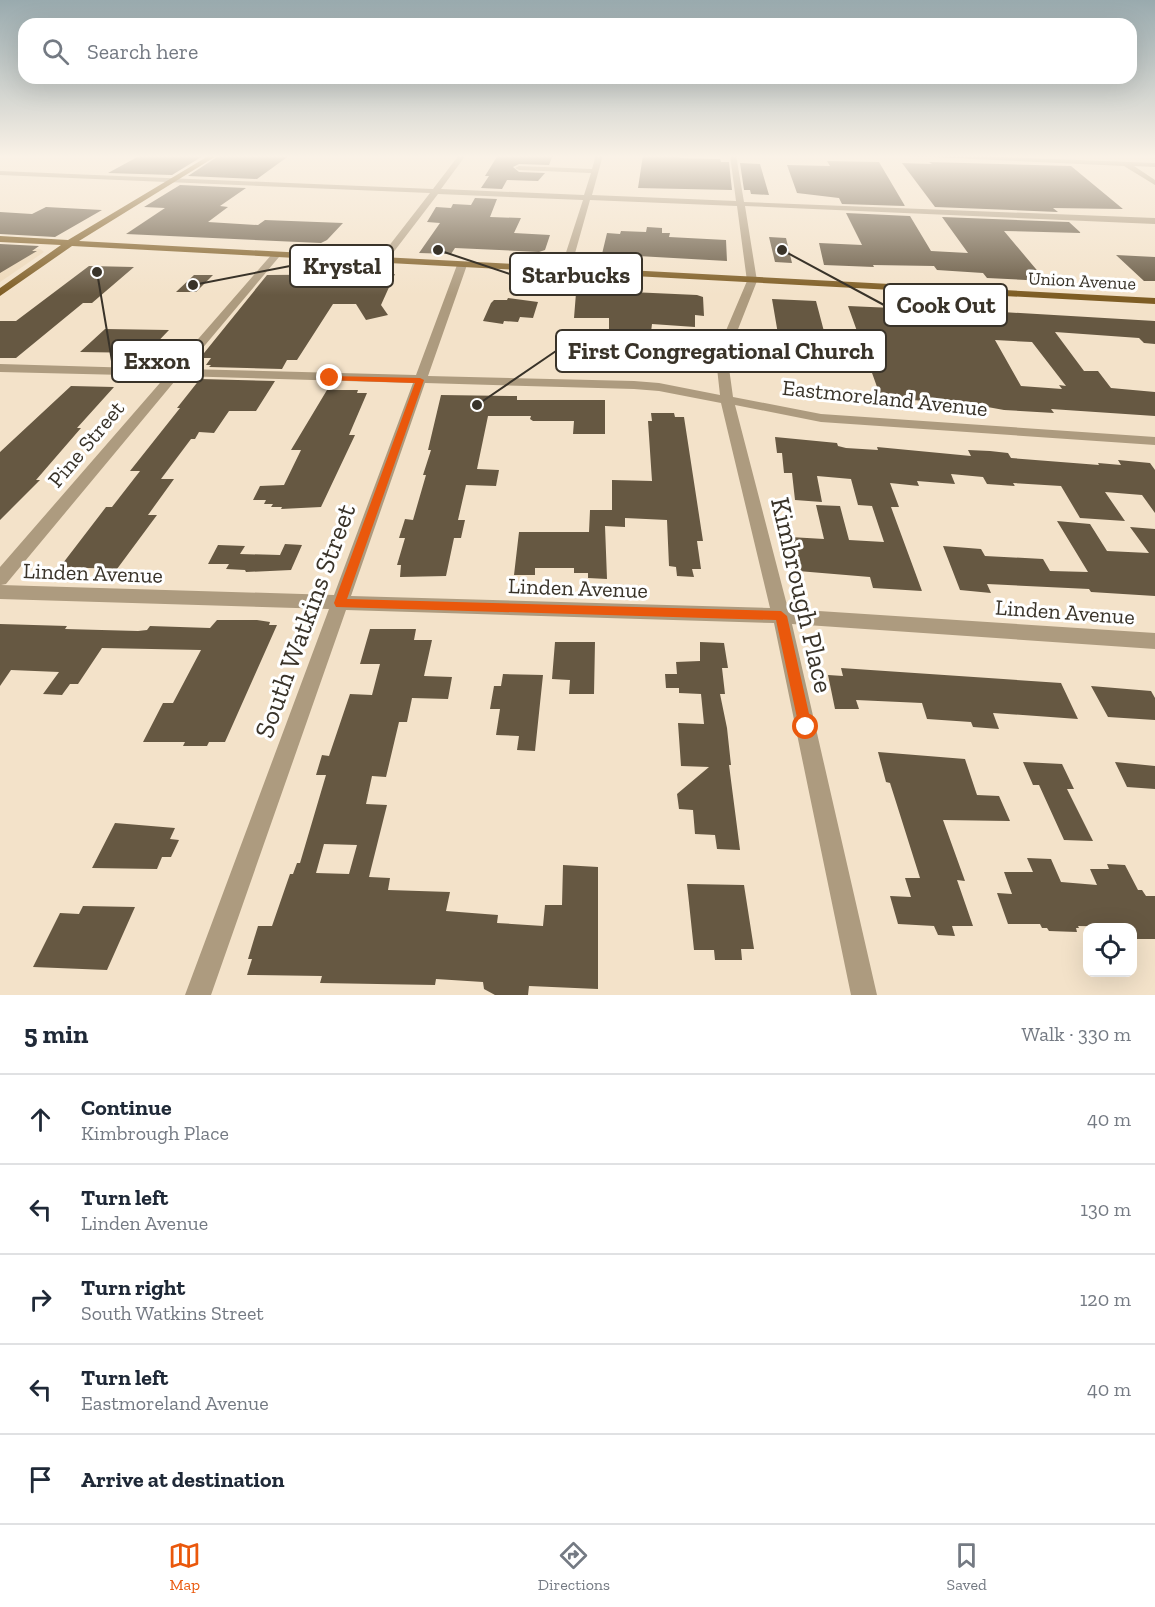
<!DOCTYPE html>
<html lang="en">
<head>
<meta charset="utf-8">
<style>
	:root { --surface:#fff; --page:#f2f2f3; --text:#1f2937; --muted:#747a83; --line:#e0e1e3; --accent:#ea580c }
	body { margin:0; font-family:"Zilla Slab",serif; background:var(--page); color:var(--text) }
	.controls { position:absolute; right:18px; bottom:18px; display:grid; overflow:hidden; border-radius:12px; box-shadow:0 6px 24px #0002 }
	.controls button { width:54px; height:54px; display:grid; place-items:center; padding:0; border:0; border-bottom:2px solid var(--line); background:var(--surface); color:var(--text); font:30px sans-serif }
	.stop { position:absolute; width:18px; height:18px; margin:-14px; border:4px solid #ea580c; border-radius:50%; background:#fff }
	.stop.end { background:#ea580c; border-color:#fff; box-shadow:0 2px 6px #0008 }
	.list { margin:0; padding:0; list-style:none }
	h2 { display:flex; justify-content:space-between; align-items:center; height:78px; margin:0; padding:0 24px; font-size:26px }
	h2 small { font-size:20px; font-weight:400; color:var(--muted) }
	.list li { display:grid; grid-template-columns:39px 1fr auto; gap:18px; align-items:center; box-sizing:border-box; height:90px; padding:0 24px; border-top:2px solid var(--line) }
	.list b { display:block; font-size:22px; white-space:nowrap }
	.list p { margin:0; font-size:20px; white-space:nowrap; color:var(--muted) }
	.list em { font-size:20px; font-style:normal; color:var(--muted) }
	.icon { flex:none; width:33px; height:33px; fill:none; stroke:currentColor; stroke-width:2; stroke-linecap:round; stroke-linejoin:round }
	.map { position:relative; flex:none; width:1155px; height:995px; overflow:hidden }
	.search { position:absolute; background:var(--surface); box-shadow:0 6px 24px #0002; left:18px; right:18px; top:18px; height:66px; display:flex; align-items:center; gap:15px; box-sizing:border-box; padding:0 21px; border-radius:18px; color:var(--muted); font-size:22px }
	.sheet { height:528px; background:var(--surface) }
	nav { display:flex; justify-content:space-around; align-items:center; box-sizing:border-box; height:84px; border-top:2px solid var(--line); background:var(--surface); font-size:16px; color:var(--muted) }
	nav a { display:grid; justify-items:center; gap:3px }
	nav .on { color:var(--accent) }
	.map>svg:first-child { display:block }
	.built { fill:#edd8b8 }
	.building { fill:#665842; fill-rule:evenodd }
	.lines { fill:none; stroke-linecap:round; stroke-linejoin:round }
	.minor { fill:#ad9b7f; fill-rule:evenodd }
	.major { fill:#7e5d24; fill-rule:evenodd }
	.route { fill:#ea580c }
	.labels { text-anchor:middle; dominant-baseline:central; stroke-width:6; stroke-linejoin:round; paint-order:stroke }
	.far-street-label { font-size:18px; fill:#393329; stroke:#fff }
	.street-label { font-size:22px; fill:#393329; stroke:#fff }
	.near-street-label { font-size:27px; fill:#393329; stroke:#fff }
	.leader { fill:none; stroke:#393329; stroke-width:2 }
	.callout-dot { fill:#393329; stroke:#fff; stroke-width:2 }
	.callout { fill:#fff; stroke:#393329; stroke-width:2 }
	.callout-label { font-size:24px; text-anchor:middle; font-weight:bold; fill:#393329 }
</style>
</head>
<body>
<div class="map">
<svg width="1155" height="995" viewBox="0 0 1155 995">
	<rect width="100%" height="100%" fill="#f3e2c9"/>
	<!-- built -->
	<path class="built" d="M0,247l40,2 4,3 -44,30z"/>
	<!-- building -->
	<path class="building" d="M141,155h34l28,1 -31,19 -64,-2z
		M220,155h70l-33,24 -69,-3z
		M498,155h55l-4,10 -30,-1 -6,3 6,5 26,1 -7,8 -31,-1 -5,9 -21,-1 8,-12h-4z
		M643,155l37,1v2l40,1 1,3h8l3,28 -94,-2z
		M827,161l52,1 26,44 -63,-2 -3,-6 -42,-5 -10,-28 43,1z
		M929,162l142,4 52,43 -70,-1 5,4 -123,-5 -33,-44 30,1z
		M740,163l20,1 9,31 -18,-1 -1,-4h-6z
		M180,185l66,3 -26,18 8,1 -20,15 50,3 7,-5 78,3 -16,17 -6,3 -195,-9 39,-26 -21,-1z
		M475,198l22,1 -7,18 31,1 -7,15 36,2 -5,15 -6,2 -84,-4 -4,6 -32,-1 21,-30 -13,-1 9,-15 15,1 2,-4 18,1z
		M46,207l56,3 -47,27 -55,-3v-22l32,2z
		M846,213l64,3 21,35 37,2 -26,-36 127,5 12,11 -77,-2 42,50 -59,-3 -4,-5 -46,-3 -3,-4 -61,-1 1,2 -50,-2 -5,-22 43,2z
		M647,227l15,1v5h8l-1,4 57,3 1,21 -125,-7 5,-21 13,1 1,-3 25,1z
		M769,237l17,1 6,25 -17,-1z
		M0,244l39,2 -7,5h5l-37,22z
		M1116,255l39,2v24h-11z
		M89,266l45,1 -42,36h-9l-67,55h-16v-37h16z
		M395,274l-14,31 7,10 -22,5 -10,-16h-23l-36,56h-10l-5,9 -73,-2 2,-2h-5l5,-7h-11l67,-83z
		M194,275h19l-17,17h-20z
		M609,291l88,4 6,2 1,19 -9,-1v12l-43,-3 -2,16h-41v-22h-35l2,-25h33z
		M508,298l30,4 -5,16 -13,-1 -2,5 -14,-1 -1,3 -20,-3 8,-18 3,-3h13z
		M772,299l44,2 10,38h-9l3,13 -25,-2 -2,-9 -14,-1z
		M848,306l135,6 -1,-2 4,1 169,10v23l-11,-1 -5,-5 -84,-6 29,39h14l13,17 44,4v24l-104,-7 3,4 -50,-3 -33,-6 -90,-6zM995,340l37,2 34,44 -7,-1 3,4 -41,-3z
		M105,329l64,1 -22,23 -67,-1z
		M200,379l75,2 -19,30h-27l-15,22 -15,-1 -4,7h-4l-30,40h13l-26,36h9l-40,54 -57,-2 46,-60h6l28,-36h-10l50,-63h-3z
		M71,386l43,1 -37,41h4l-45,52h4l-40,40v-68z
		M327,390h31l-1,3h10l-18,42h6l-34,72 -40,2 1,-2h-11l2,-3h-9l2,-4h-13l7,-14 24,-1 17,-35h-10z
		M441,395l76,1v4h88v34h-32l1,-13h-41l-3,-2 1,-3h-43l-11,53 22,1 -3,16 -30,-1 -8,35h7l-4,18h-7l-8,38 -46,1 1,-12h-4l8,-27h-6l6,-19 8,1 13,-45h-3l8,-25h-3z
		M651,413h23l1,4h9l19,124h-6l4,28h-9l2,8 -17,-1 -1,-9 -7,-1 -2,-46 -42,-2v9l-20,-1 2,53 -19,-1v-5h-14v-5h-39v7h-21l5,-43h70l1,-22h22v-30l40,1 -4,-60h4z
		M775,437l62,6 1,3 8,2 32,2 -1,-3 94,9 -3,-6 22,1 18,2 3,5 88,7 -1,-2 23,2 -3,-5 32,3 5,7v43l-13,-18 -37,-3 20,29 -45,-3 -19,-32 -48,-3 2,3 -28,-2 -4,-7 -32,-3 4,10 -38,-3 2,5 -29,-3 9,24h-8l31,84 -49,-3 -3,-11 -72,-6 -8,-34 34,2 -8,-34 24,1 9,34 35,2 -12,-36 -14,-1 -7,-26 -34,-3 5,26 -27,-2 -3,-27h-8l-2,-20h-5z
		M1057,521l33,3 17,27 42,2 -19,-26 25,2v67l-64,-4 -2,-3 -102,-5 4,9 -31,-3 -17,-44 38,3 4,7 58,3 7,12 38,1z
		M285,544l17,1 -11,25 -45,2 -1,-2 -19,-1 3,-5h-21l10,-19 27,1 -5,8 40,1z
		M217,620h40l13,2 -1,3h8l-52,117h-16l-2,4h-24l2,-4h-42l20,-39h10l28,-53 -99,-2 -24,36h-8l-8,11 -19,-1 16,-22 -48,-2 -11,16v-62l67,2 -2,3 73,2 9,-1 3,-4 60,2z
		M370,629h46l-2,11h18l-8,36 28,1 -4,22 -36,-1 -5,24h-8l-13,55 -14,-1 -6,28 21,1 -18,72 21,1 -2,12 62,2 -4,19 52,4 -1,8 46,3 2,-21h17l1,-40 35,2v122l-69,-3 -1,9h-33l-11,-6 -1,-7 -47,-3 -1,6 -115,-2 2,-7 -75,-1 5,-16h-4l10,-33h14l18,-52h3l4,-11h3l26,-88h-10l6,-20 7,1 21,-62 22,1 8,-31h-20zM324,844l33,1 -8,29 -33,-1z
		M555,642h40l-1,52h-25l1,-14 -18,-1z
		M700,642l24,1 4,25h-6l3,26h-5l7,34 4,37h-2l11,85 -23,-1 -2,-14 -20,-1 -2,-24 -14,-1 -2,-15 32,-27 -28,-1 -3,-43 26,1 -3,-30 -22,-1v-5h-13l-1,-14h12l-1,-12 24,-1z
		M841,668l220,15 17,36 -85,-6 6,16 -26,-2 -2,-5 -44,-3 -5,-16 -66,-3 3,9h-24l-7,-34 15,1z
		M503,674l40,1 -8,76 -18,-1 2,-14 -23,-1 4,-26h-10l4,-23h7z
		M1091,686l60,5 4,7v22l-47,-3z
		M878,752l87,7 12,36 22,1 11,25 -67,-1 22,61 -8,-1 16,46h-21l3,10 -17,-1 -4,-9 -36,-2 -8,-28 21,1 -6,-19h15l-30,-95 -4,-1z
		M1023,762l39,2 12,25h-7l26,52 -29,-1 -25,-55h-6z
		M1115,762l40,4v23l-28,-2z
		M115,823l60,5 -5,11 9,1 -8,17h-9l-5,12 -65,-1z
		M1027,858l24,1 10,23 36,3 -7,-16h19l-2,-5 18,1 13,25h4l4,6h9v43h-23v-12l-54,-1 1,2h-3l1,4 -28,-1 -2,-3h-5l-2,-4h-32l-11,-31 15,1 -8,-22h29z
		M687,884l57,1 10,64h-13l1,11h-27l-1,-10h-20z
		M83,906l52,1 -28,63 -74,-3 27,-54 19,1z"/>
	<g class="lines">
		<!-- minor -->
		<path class="minor" d="M459,155h7l-25,34 143,6 7,-22 -72,-3 -4,-2 4,-2 73,3 4,-14h7l-11,40 144,6 -6,-46h6l8,47 411,16v6l-410,-18 12,75 -26,66 -2,21 4,29 88,17 334,23v8l-334,-23 -86,-17 53,204 367,24v16l-363,-25 85,371h-26l-77,-372 -428,-13 -135,385h-26l144,-386 -329,-10v-32l166,-191 -166,-4v-8l172,5 101,-116h6v4l-94,112 231,6 41,-110 5,-3 5,3 -39,111 206,5 25,2 61,12 -3,-27 2,-21 28,-66 -10,-75 -147,-6 -20,71 -5,3 -5,-3 23,-71 -145,-6 -52,68 -3,1 -5,-3 52,-67 -430,-18v-4l433,18zM179,376l234,7 -79,212 -333,-10 5,-1zM425,383l209,6 25,2 62,12 49,205 -419,-12z
			M885,155h64l206,8v4l-21,-1 21,14v5l-31,-19z"/>
		<!-- major -->
		<path class="major" d="M210,155h8l-139,86 1076,57v6l-1083,-58 -72,50v-8l61,-43 -61,-3v-6l68,4z"/>
	</g>
	<!-- sky -->
	<linearGradient id="sky" x2="0" y2="1"><stop stop-color="#99aaae"/><stop offset="0.53" stop-color="#faf2e7"/><stop offset="1" stop-color="#faf2e7" stop-opacity="0"/></linearGradient>
	<rect width="1155" height="295" fill="url(#sky)"/>
	<!-- route -->
	<path class="route" d="M330,376l90,2 4,2 -77,219 434,12 6,5 25,111 -2,5 -4,2 -5,-2 -2,-5 -23,-107 -440,-13 -2,-4 81,-220 -88,-3v-4z"/>
	<g class="labels">
		<!-- far-street labels -->
		<g class="far-street-label">
			<text transform="translate(1082 281) rotate(3)">Union Avenue</text>
		</g>
		<!-- street labels -->
		<g class="street-label">
			<text transform="translate(885 398) rotate(6)">Eastmoreland Avenue</text>
			<text transform="translate(86 444) rotate(-50)">Pine Street</text>
			<text transform="translate(93 573) rotate(2)">Linden Avenue</text>
			<text transform="translate(578 588) rotate(2)">Linden Avenue</text>
			<text transform="translate(1065 612) rotate(4)">Linden Avenue</text>
		</g>
		<!-- near-street labels -->
		<g class="near-street-label">
			<text transform="translate(802 595) rotate(77)">Kimbrough Place</text>
			<text transform="translate(305 621) rotate(-70)">South Watkins Street</text>
		</g>
	</g>
	<!-- callouts -->
	<path class="leader" d="M193 285L290 266M438 250L510 274M782 250L884 305M477 405L556 351M97 272L112 361"/>
	<g class="callout-dot">
		<circle cx="193" cy="285" r="6"/>
		<circle cx="438" cy="250" r="6"/>
		<circle cx="782" cy="250" r="6"/>
		<circle cx="477" cy="405" r="6"/>
		<circle cx="97" cy="272" r="6"/>
	</g>
	<g class="callout">
		<rect x="290" y="245" width="103" height="42" rx="6"/>
		<rect x="510" y="253" width="132" height="42" rx="6"/>
		<rect x="884" y="284" width="123" height="42" rx="6"/>
		<rect x="556" y="330" width="330" height="42" rx="6"/>
		<rect x="112" y="340" width="91" height="42" rx="6"/>
	</g>
	<g class="callout-label">
		<text x="342" y="274">Krystal</text>
		<text x="576" y="283">Starbucks</text>
		<text x="946" y="313">Cook Out</text>
		<text x="721" y="359">First Congregational Church</text>
		<text x="157" y="369">Exxon</text>
	</g>
</svg>
<div class="controls">
<button><svg class="icon" aria-label="locate" viewBox="0 0 24 24"><circle cx="12" cy="12" r="6"/><path d="M12 2v4M12 18v4M2 12h4M18 12h4"/></svg></button>
</div>
<div class="stop" style="left:806px;top:727px"></div>
<div class="stop end" style="left:330px;top:378px"></div>
<div class="search"><svg class="icon" aria-label="search" viewBox="0 0 24 24"><circle cx="10" cy="10" r="6"/><path d="M15 15l6 6"/></svg>Search here</div>
</div>
<section class="sheet">
<h2>5 min<small>Walk · 330 m</small></h2>
<ul class="list">
<li><svg class="icon" aria-label="ahead" viewBox="0 0 24 24"><path d="M12 20V5M6 11l6-6 6 6"/></svg><div><b>Continue</b><p>Kimbrough Place</p></div><em>40 m</em></li>
<li><svg class="icon" aria-label="left" viewBox="0 0 24 24"><path d="M17 20v-9H6M10 6l-5 5 5 5"/></svg><div><b>Turn left</b><p>Linden Avenue</p></div><em>130 m</em></li>
<li><svg class="icon" aria-label="right" viewBox="0 0 24 24"><path d="M7 20v-9h11M14 6l5 5-5 5"/></svg><div><b>Turn right</b><p>South Watkins Street</p></div><em>120 m</em></li>
<li><svg class="icon" aria-label="left" viewBox="0 0 24 24"><path d="M17 20v-9H6M10 6l-5 5 5 5"/></svg><div><b>Turn left</b><p>Eastmoreland Avenue</p></div><em>40 m</em></li>
<li><svg class="icon" aria-label="arrive" viewBox="0 0 24 24"><path d="M6 21V4h12l-3 4 3 4H6"/></svg><div><b>Arrive at destination</b></div></li>
</ul>
</section>
<nav>
<a class="on"><svg class="icon" aria-label="map" viewBox="0 0 24 24"><path d="M3 6l6-2 6 2 6-2v14l-6 2-6-2-6 2zM9 4v14M15 6v14"/></svg>Map</a>
<a><svg class="icon" aria-label="directions" viewBox="0 0 24 24"><path d="M12 3l9 9-9 9-9-9zM9 14v-3h6M13 9l2 2-2 2"/></svg>Directions</a>
<a><svg class="icon" aria-label="saved" viewBox="0 0 24 24"><path d="M7 4h10v16l-5-4-5 4z"/></svg>Saved</a>
</nav>
</body>
</html>
